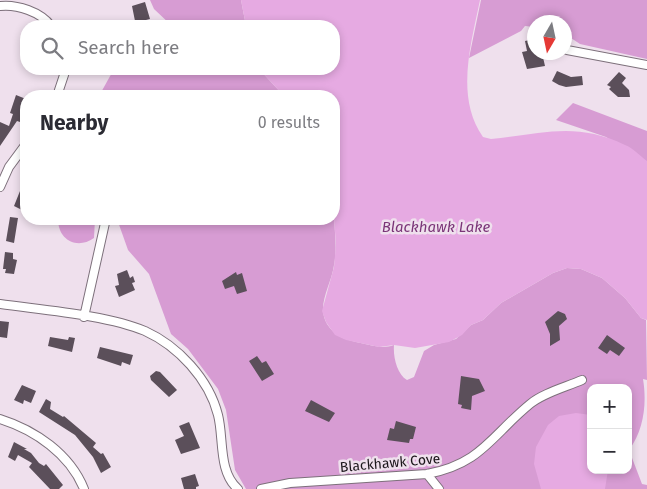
<!DOCTYPE html>
<html lang="en">
<head>
<meta charset="utf-8">
<style>
	:root { --surface:#fff; --page:#f2f2f3; --text:#2b2b33; --muted:#7c7c81; --line:#e1e1e2 }
	body { margin:0; font-family:"Fira Sans",sans-serif; background:var(--page); color:var(--text) }
	.controls { position:absolute; right:15px; bottom:15px; display:grid; overflow:hidden; border-radius:10px; box-shadow:0 2px 8px #0003 }
	.controls button { width:45px; height:45px; display:grid; place-items:center; padding:0; border:0; border-bottom:1px solid var(--line); background:var(--surface); color:var(--text); font:25px sans-serif }
	.compass { position:absolute; left:527px; top:15px; width:45px; height:45px; border-radius:50%; background:var(--surface); box-shadow:0 2px 8px #0003; rotate:189deg }
	.list { margin:0; padding:0; list-style:none }
	h2 { display:flex; justify-content:space-between; align-items:center; height:65px; margin:0; padding:0 20px; font-size:21px }
	h2 small { font-size:16px; font-weight:400; color:var(--muted) }
	.icon { flex:none; width:28px; height:28px; fill:none; stroke:currentColor; stroke-width:2; stroke-linecap:round; stroke-linejoin:round }
	.map { position:relative; flex:none; width:647px; height:489px; overflow:hidden }
	.search { position:absolute; background:var(--surface); box-shadow:0 2px 8px #0003; left:20px; top:20px; width:320px; height:55px; display:flex; align-items:center; gap:12px; box-sizing:border-box; padding:0 18px; border-radius:20px; color:var(--muted); font-size:19px }
	.panel { position:absolute; background:var(--surface); box-shadow:0 2px 8px #0003; left:20px; top:90px; width:320px; height:135px; border-radius:20px }
	.map>svg:first-child { display:block }
	.forest { fill:#d79cd3; fill-rule:evenodd }
	.water { fill:#e6aae2 }
	.building { fill:#5b4f5a }
	.lines { fill:none; stroke-linecap:round; stroke-linejoin:round }
	.minor-casing { stroke:#7d707b; stroke-width:10 }
	.minor { stroke:#fff; stroke-width:8 }
	.labels { text-anchor:middle; dominant-baseline:central; stroke-width:5; stroke-linejoin:round; paint-order:stroke }
	.street-label { font-size:14px; fill:#1b161a; stroke:#efe0ed }
	.water-label { font-size:15px; font-style:italic; fill:#7b3578; stroke:#efe0ed }
</style>
</head>
<body>
<div class="map">
<svg width="647" height="489" viewBox="0 0 647 489">
	<rect width="100%" height="100%" fill="#efe0ed"/>
	<!-- forest -->
	<path class="forest" d="M150,0h91l5,26h-74l-18,-17z
		M481,0h166v59l-67,-15 -15,-10 -1,-12h-30v5l-9,-1 -4,5 -52,27z
		M114,69h47l20,5 12,-5h66l25,27h-185z
		M573,103l74,28v33l-41,-27 -50,-17z
		M58,219h37l-1,19c-17,12 -36,2 -36,-19z
		M117,219h217c1,15 3,30 0,46 -3,21 -18,40 -7,59 7,11 16,15 29,18 13,2 24,8 38,3 -1,12 3,29 13,35l7,-3 10,-26 10,-6 22,-6 15,-14 12,-5 18,-17 52,-30 14,-5 14,1 21,9 23,20 16,20 5,2 1,60 -4,-1c4,24 1,51 -14,71l13,34 5,1v4h-401l-11,-19 -9,-60 -8,-21 -30,-40 -17,-15 -22,-60 -21,-24zM591,388h37v82h-37z"/>
	<!-- water -->
	<path class="water" d="M241,0h239c-9,44 -25,97 3,137l8,2c51,-5 85,-18 134,6 8,3 15,11 22,16v159l-6,-2 -16,-20 -23,-20 -21,-9 -14,-1 -14,5 -52,30 -18,17 -12,5 -9,10 -13,7 -34,6 -21,-3 -15,2 -33,-7 -11,-5 -9,-13 -4,-11 12,-44 2,-23 -2,-25v-123h-50l-25,-27h75v-43h-88z
		M576,413l15,2v55h17l-3,19h-64l-7,-25 2,-17 12,-22 11,-9z"/>
	<!-- building -->
	<path class="building" d="M145,2l5,17 -8,2 2,5h-8l-4,-20z
		M534,39v13l8,1 3,13 -18,3 -5,-17 5,-1 -2,-10z
		M557,71l14,6 11,-1 1,9 -17,2 -7,-2 -7,-4z
		M619,72l7,6 -4,5 7,7 1,7h-12l-9,-8 2,-2 -4,-2z
		M16,95l10,4 -5,11 3,1 -4,11 -3,-1 -17,25v-24l9,4 4,-12 -3,-1z
		M22,186l4,1v12l-4,11 -8,-4z
		M10,217l8,1 -4,25 -8,-2z
		M5,252l8,1v6l4,1 -3,14 -9,-1 1,-4h-3z
		M127,270l3,8 3,-2 2,6 -3,1 3,7 -16,7 -4,-11 4,-1 -2,-11z
		M236,272l1,3 5,-2 5,18 -10,3 -3,-8 -9,3 -3,-8z
		M558,311l7,3 2,5 -8,7 1,14 -10,6v-12l-5,-12z
		M0,321l9,1 -2,16 -7,-1z
		M607,335l18,13 -6,8 -9,-6 -3,4 -9,-6z
		M50,337l18,3 1,-3 6,1 -3,14 -24,-6z
		M100,347l33,8 -3,10 -8,-3 -1,4 -24,-8z
		M257,356l5,7 4,-2 8,13 -12,7 -13,-20z
		M156,371l4,1 17,18 -8,7 -18,-17 -1,-4z
		M461,376l18,3 6,12 -13,5 -1,14 -10,-2 1,-3 -4,-1z
		M22,385l14,6 -5,12 -7,-3 -1,4 -9,-4z
		M46,399l5,3 -1,7 13,8 1,-1 32,27 -3,4 8,7 2,-1 8,14 -10,6 -8,-16 -18,-22 -36,-23z
		M311,400l24,13 -6,9 -24,-11z
		M396,421l20,6 -3,12h-3l-1,4 -22,-3 3,-12 4,1z
		M189,422l11,26 -19,6 -6,-14 9,-4 -5,-10z
		M14,442l13,7h-3l7,4 8,10 5,3 2,-2 17,21 -4,4h-9l-21,-22 3,-4 -14,-8 -3,6 -7,-4z
		M195,474l4,12 -3,1v2h-12l-3,-11z"/>
	<g class="lines">
		<!-- minor casing -->
		<g class="minor-casing">
			<path id="minor" d="M0,6c17,-2 41,6 51,20
				M99,26l3,-1
				M567,50l80,15
				M57,96l9,-27
				M0,187l9,-20 17,-23
				M0,304c42,6 107,11 145,27 33,15 64,48 73,84 6,23 0,57 20,74
				M84,317l21,-94
				M0,419c35,11 70,35 84,70
				M427,474l12,15
				M261,489l29,-6 137,-9c54,-10 64,-38 103,-70 13,-11 36,-17 52,-24"/>
		</g>
		<!-- minor -->
		<use href="#minor" class="minor"/>
	</g>
	<g class="labels">
		<!-- street labels -->
		<g class="street-label">
			<text transform="translate(390 463) rotate(-5)">Blackhawk Cove</text>
		</g>
		<!-- water labels -->
		<g class="water-label">
			<text x="436" y="227">Blackhawk Lake</text>
		</g>
	</g>
</svg>
<div class="controls">
<button>+</button>
<button>−</button>
</div>
<svg class="compass" viewBox="-18 -18 36 36"><path d="M0-13l5 13h-10z" fill="#e53935"/><path d="M0 13l5-13h-10z" fill="#7c7c81"/></svg>
<div class="search"><svg class="icon" aria-label="search" viewBox="0 0 24 24"><circle cx="10" cy="10" r="6"/><path d="M15 15l6 6"/></svg>Search here</div>
<section class="panel">
<h2>Nearby<small>0 results</small></h2>
<ul class="list">
</ul>
</section>
</div>
</body>
</html>
